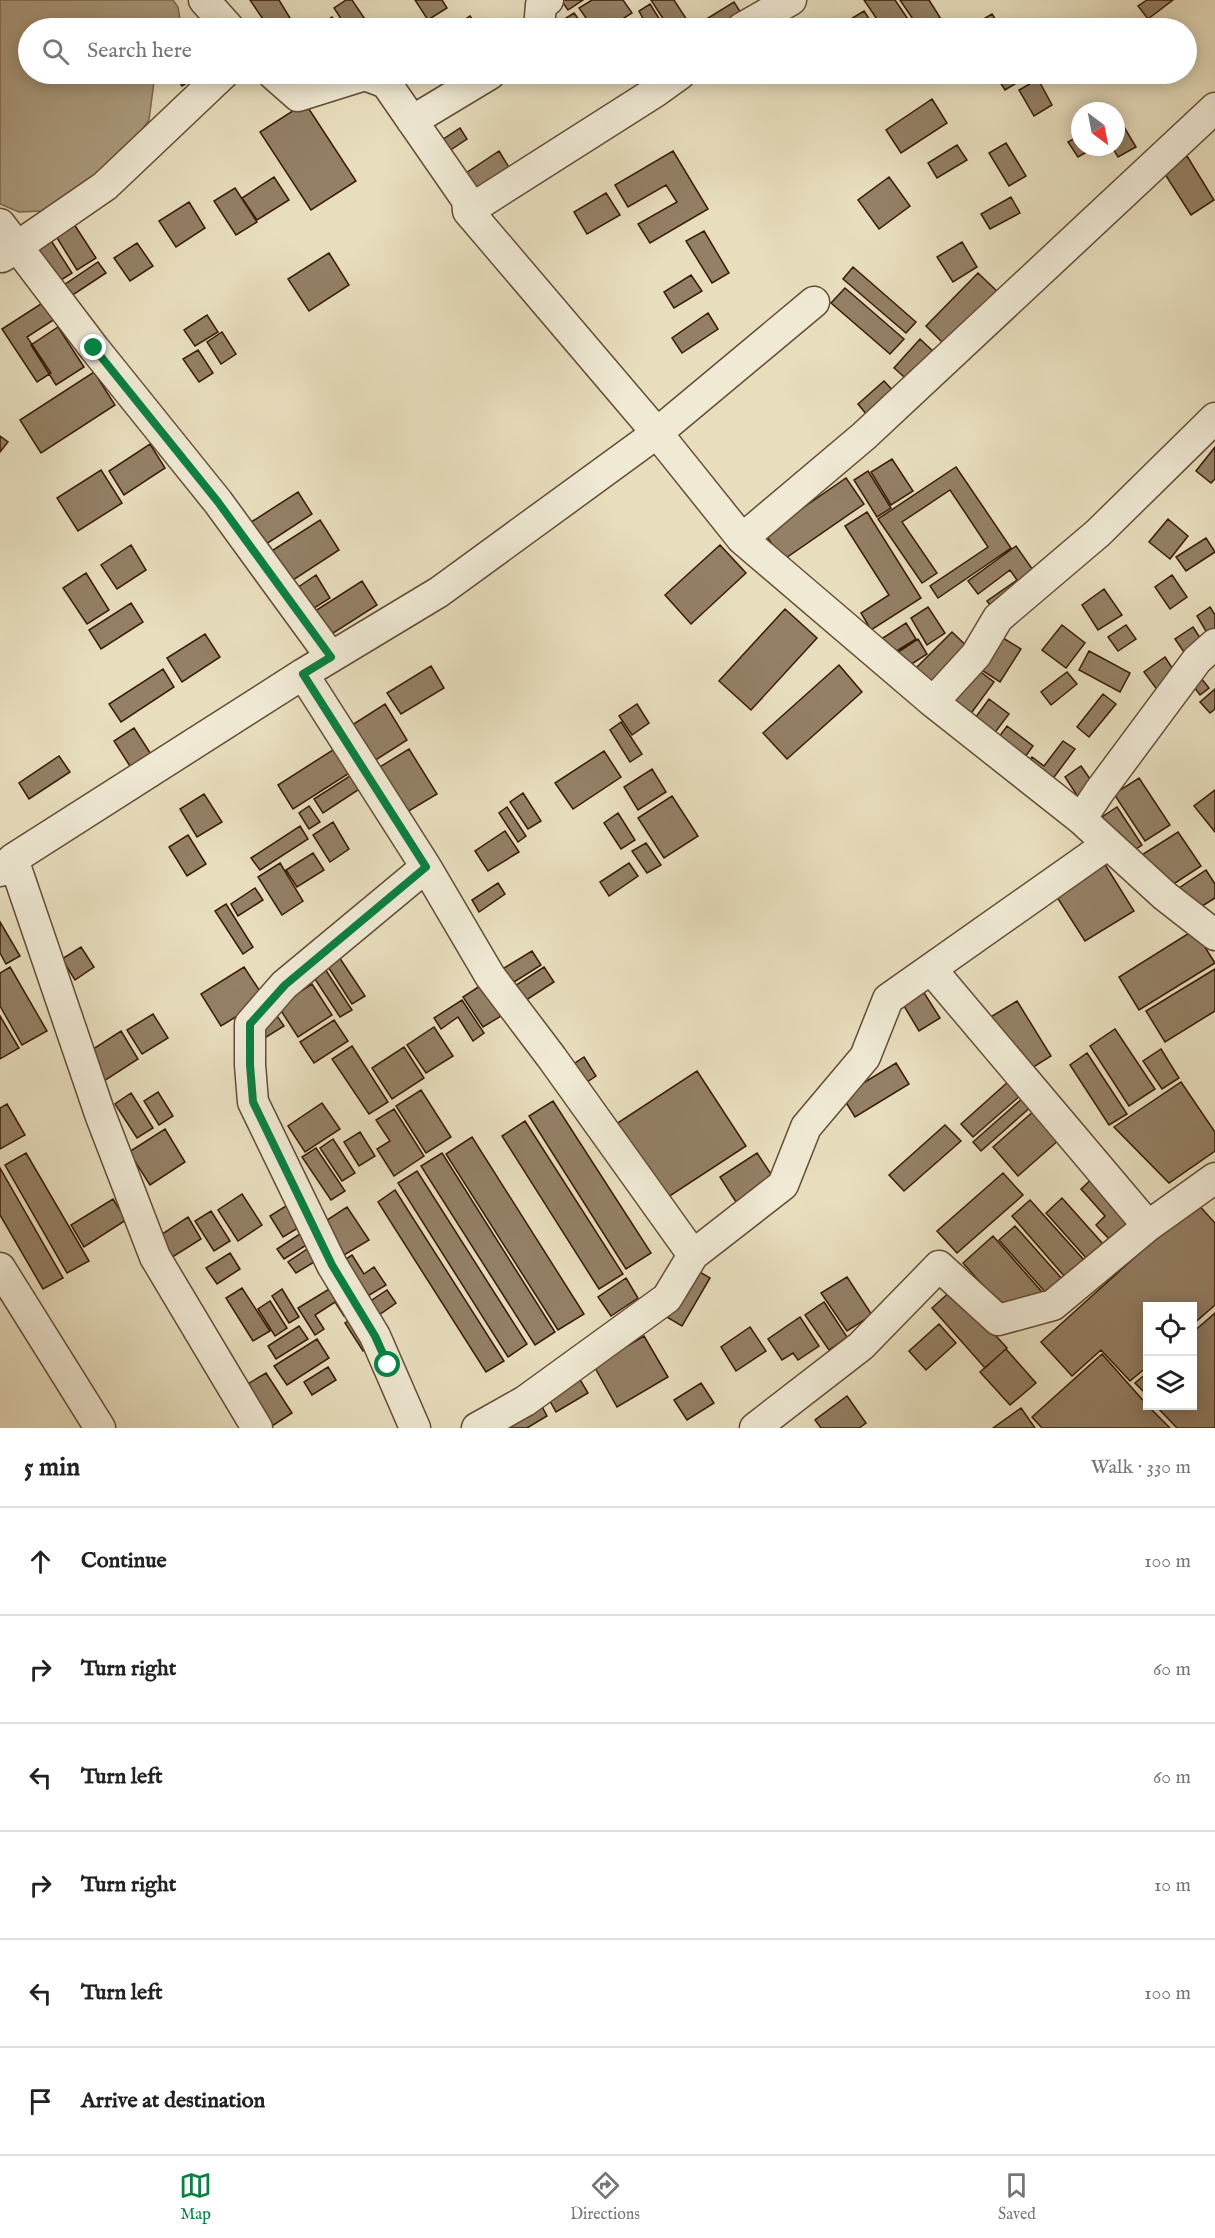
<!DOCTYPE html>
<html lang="en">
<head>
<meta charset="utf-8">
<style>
	:root { --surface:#fff; --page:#f2f2f2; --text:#222; --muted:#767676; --line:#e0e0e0; --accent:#0b8043 }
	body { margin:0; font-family:"IM FELL English",serif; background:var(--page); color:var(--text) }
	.controls { position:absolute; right:18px; bottom:18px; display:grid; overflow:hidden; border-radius:0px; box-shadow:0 3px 15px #0003 }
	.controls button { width:54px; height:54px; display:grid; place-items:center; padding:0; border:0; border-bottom:2px solid var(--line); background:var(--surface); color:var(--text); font:30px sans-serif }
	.compass { position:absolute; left:1071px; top:102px; width:54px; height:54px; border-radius:50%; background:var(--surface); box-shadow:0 3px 15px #0003; rotate:148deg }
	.stop { position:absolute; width:18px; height:18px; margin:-14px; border:4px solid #0b8043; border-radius:50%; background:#fff }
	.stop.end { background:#0b8043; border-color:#fff; box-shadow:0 2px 6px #0008 }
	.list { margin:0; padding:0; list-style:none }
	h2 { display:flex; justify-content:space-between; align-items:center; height:78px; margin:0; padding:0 24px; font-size:26px }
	h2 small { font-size:20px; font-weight:400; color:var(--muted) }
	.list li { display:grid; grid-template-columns:39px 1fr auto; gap:18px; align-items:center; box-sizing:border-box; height:108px; padding:0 24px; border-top:2px solid var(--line) }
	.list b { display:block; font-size:22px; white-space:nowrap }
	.list em { font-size:20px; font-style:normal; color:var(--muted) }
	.icon { flex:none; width:33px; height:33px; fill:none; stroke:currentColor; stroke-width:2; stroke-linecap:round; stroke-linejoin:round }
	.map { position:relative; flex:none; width:1215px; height:1428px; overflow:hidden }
	.search { position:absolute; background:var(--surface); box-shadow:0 3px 15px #0003; left:18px; right:18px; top:18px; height:66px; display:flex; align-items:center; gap:15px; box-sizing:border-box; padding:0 21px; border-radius:33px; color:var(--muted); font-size:22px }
	.sheet { height:726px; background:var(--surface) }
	nav { display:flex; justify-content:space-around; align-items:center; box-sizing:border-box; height:84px; border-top:2px solid var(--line); background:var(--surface); font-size:16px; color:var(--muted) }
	nav a { display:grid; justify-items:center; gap:3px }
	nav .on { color:var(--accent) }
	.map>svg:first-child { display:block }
	.water { fill:#ac9c80; stroke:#7e6850; stroke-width:1.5 }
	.building { fill:#948066; stroke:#381b07; stroke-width:1.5 }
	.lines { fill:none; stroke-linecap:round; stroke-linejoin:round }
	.minor-casing { stroke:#644c35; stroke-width:33 }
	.minor { stroke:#f0ead5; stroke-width:30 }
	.route { stroke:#0b8043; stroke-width:8 }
</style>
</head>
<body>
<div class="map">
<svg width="1215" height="1428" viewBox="0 0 1215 1428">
	<rect width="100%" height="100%" fill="#e8debe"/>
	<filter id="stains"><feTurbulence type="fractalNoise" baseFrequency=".00333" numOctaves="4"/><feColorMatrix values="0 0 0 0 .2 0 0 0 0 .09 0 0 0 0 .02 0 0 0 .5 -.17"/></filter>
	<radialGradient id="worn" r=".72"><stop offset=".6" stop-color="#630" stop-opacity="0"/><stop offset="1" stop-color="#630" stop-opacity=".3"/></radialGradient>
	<!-- water -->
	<path class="water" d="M0,0h173l5,7 3,19 -3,2h-150v46h127l-6,46 -16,23 -37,32 -53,36 -24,1 -19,-8z"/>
	<!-- building -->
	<path class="building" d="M250,0h29l11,18 -16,10h-5z
		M346,0h6l19,28h-24l-13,-20z
		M415,0h27l5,8 -19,12z
		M561,0h22l-15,10z
		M592,0h31l9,13 -24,15h-15l-14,-20z
		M651,0h23l18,28 42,-26 14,22 -7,4h-72z
		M864,0h31l19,28h-31z
		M900,0h29l12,19 -14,9h-8z
		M1147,0h26l-25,19 -10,-13z
		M650,4l15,24h-17l-9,-17z
		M864,11l11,17h-31l-3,-3z
		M574,13l11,15h-35z
		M992,14l9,14h-33z
		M470,16l8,12h-26z
		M332,17l7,11h-24z
		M174,74h27l-19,12z
		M995,74h34l1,1 -25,15z
		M1038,79l14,26 -18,11 -15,-26z
		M932,99l15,24 -46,30 -15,-23z
		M305,103l51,78 -45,29 -51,-78z
		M1124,127l12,20 -18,10 -6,-10h4v-15z
		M460,128l7,11 -18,12 -7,-11z
		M1080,135v12h10l2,2 -14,8 -10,-15z
		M1006,143l20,33 -17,10 -20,-33z
		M957,145l10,15 -30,18 -9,-15z
		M499,151l14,23 -45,29 -14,-22z
		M673,151l35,58 -58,34 -12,-19 39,-22 -11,-17 -38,22 -13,-22z
		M1187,156l27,44 -23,15 -28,-44z
		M274,177l15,23 -32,20 -15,-22z
		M889,177l21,29 -31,23 -21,-29z
		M235,188l22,34 -21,13 -22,-34z
		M606,193l14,22 -33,19 -13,-22z
		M1011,197l9,16 -30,16 -9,-15z
		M189,202l16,26 -29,19 -17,-26z
		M72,221l24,37 -19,12 -23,-37z
		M704,231l25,42 -17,10 -26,-42z
		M50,239l22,34 -14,9 -22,-34z
		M962,242l15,25 -24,15 -16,-25z
		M137,243l16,23 -23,15 -16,-23z
		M329,253l20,32 -40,26 -21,-32z
		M98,262l8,11 -41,27 -7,-11z
		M853,267l63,55 -10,11 -63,-54z
		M978,273l21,20 -53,53 -20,-20z
		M691,275l11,16 -28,17 -10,-16z
		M845,288l59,51 -14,15 -59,-51z
		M47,300l11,17 -31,20 24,36 -14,9 -35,-53z
		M708,313l10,16 -36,24 -10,-15z
		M207,315l11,17 -23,14 -11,-16z
		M58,327l26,40 -28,18 -25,-40z
		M222,332l14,22 -15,10 -14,-22z
		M920,339l16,15 -25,29 -17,-15z
		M198,350l15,23 -14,9 -16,-23z
		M94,372l21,33 -74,48 -21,-33z
		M884,381l15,16 -27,24 -14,-17z
		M0,436l8,6 -8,10z
		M150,444l15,24 -41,27 -15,-24z
		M1215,447v32l-4,4 -15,-12z
		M892,459l21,32 -22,14 -20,-33z
		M956,467l55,81 -73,50 -8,-12 58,-39 -38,-57 -48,32 35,51 -15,10 -44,-64z
		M101,470l21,33 -44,28 -21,-33z
		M868,471l23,37 -14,9 -23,-37z
		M846,478l18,26 -81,56 -18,-26z
		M298,492l14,22 -55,36 -15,-22z
		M867,512l54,86 -50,32 -10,-17 28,-18 -44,-69z
		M1168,519l20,17 -18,23 -21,-17z
		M320,520l19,30 -49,32 -20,-30z
		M1206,538l9,14 -29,19 -10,-14z
		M131,545l15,25 -29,19 -16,-24z
		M720,545l26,28 -55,51 -26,-29z
		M1016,546l24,34 -45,32 -8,-11 30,-21 -7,-10 -32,24 -10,-13z
		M86,573l23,37 -22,14 -24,-36z
		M316,575l14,23 -22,14 -14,-22z
		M1172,575l15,22 -17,12 -15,-22z
		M362,581l15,24 -50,32 -15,-24z
		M1104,589l18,26 -24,15 -16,-25z
		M131,603l12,19 -42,27 -12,-19z
		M928,607l17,26 -18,12 -16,-27z
		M1210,607l5,8v20l-5,3 -13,-22z
		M785,609l32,29 -66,72 -32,-29z
		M906,623l10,16 -37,23 -10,-15z
		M1062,625l23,18 -19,25 -24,-18z
		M1126,625l10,14 -18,12 -10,-14z
		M1193,627l13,20 -18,11 -13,-19z
		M952,632l22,21 -43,44 -22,-22z
		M205,634l15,23 -38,25 -15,-24z
		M998,635l23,14 -21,33 -23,-15z
		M918,639l9,15 -29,19 -9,-15z
		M1089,651l41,22 -10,19 -41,-22z
		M1165,657l13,20 -20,14 -14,-19z
		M839,665l23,27 -75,67 -24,-26z
		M431,666l13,22 -43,26 -14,-21z
		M974,667l20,15 -30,41 -21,-15z
		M163,669l11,18 -53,35 -12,-18z
		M1067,672l10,12 -26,21 -10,-13z
		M1197,673l12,15 -9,7 -11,-15z
		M1215,689v20l-5,4 -10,-11z
		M1103,694l13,10 -27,33 -12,-10z
		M989,699l20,15 -19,25 -20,-14z
		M385,704l22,36 -36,23 -22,-36z
		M637,704l12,19 -17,12 -13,-19z
		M621,722l21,32 -12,8 -20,-32z
		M1007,726l26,20 -13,18 -27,-19z
		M134,728l22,34 -21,12 -21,-33z
		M1063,741l12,8 -32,43 -24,-18 13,-17 12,9z
		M336,748l15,24 -58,37 -15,-24z
		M409,749l28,45 -35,21 -27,-45z
		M604,751l17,26 -48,32 -18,-26z
		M59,756l11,16 -41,27 -10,-16z
		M1081,766l14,20 -17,11 -13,-20z
		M652,769l14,23 -28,18 -14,-23z
		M356,772l8,14 -41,27 -9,-14z
		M1139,778l31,47 -25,16 -31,-47z
		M1215,790v42l-21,-26z
		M523,793l18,28 -13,8 -18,-27z
		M204,794l18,28 -25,15 -17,-28z
		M672,796l26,40 -34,22 -26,-40z
		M309,806l11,16 -11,7 -10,-16z
		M507,807l19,29 -8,6 -19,-29z
		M1117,807l25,38 -18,12 -25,-38z
		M618,813l17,27 -14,9 -17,-26z
		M333,822l16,27 -19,13 -17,-27z
		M300,826l8,13 -48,31 -9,-12z
		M505,831l14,21 -31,19 -13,-20z
		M1178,832l23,34 -41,27 -23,-35z
		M188,835l18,29 -19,12 -18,-29z
		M646,843l15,22 -14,8 -15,-22z
		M313,853l11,17 -27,17 -11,-17z
		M280,863l23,38 -21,14 -24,-38z
		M629,863l9,13 -29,20 -9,-14z
		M1104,863l30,48 -49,30 -30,-47z
		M1206,870l9,14v14l-24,15 -15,-23z
		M498,883l7,11 -26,18 -7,-12z
		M255,888l8,12 -25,16 -7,-12z
		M226,904l27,43 -10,7 -28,-43z
		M0,922l20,34 -14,8 -6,-11z
		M1194,930l21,33 -76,47 -20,-33z
		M81,947l13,20 -19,13 -13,-21z
		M335,951l30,45 -13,8 -29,-45z
		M532,951l9,14 -30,19 -10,-14z
		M321,963l31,47 -12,7 -31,-47z
		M10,967l37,64 -25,14 -22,-39v-33z
		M244,967l21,32 -44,27 -20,-32z
		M544,967l10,15 -37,24 -10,-15z
		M1215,969v42l-50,31 -19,-31z
		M486,982l20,31 -23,14 -20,-30z
		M312,984l20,31 -34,22 -20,-31z
		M921,988l19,30 -21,13 -18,-30z
		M462,1000l22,33 -11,8 -15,-24 -17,12 -7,-11z
		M1017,1001l34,55 -32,20 -35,-55z
		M275,1013l9,13 -21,13 -8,-13z
		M153,1014l15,24 -26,16 -15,-24z
		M0,1016l19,32 -19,11z
		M334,1020l14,21 -34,22 -14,-21z
		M434,1027l19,29 -27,17 -19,-28z
		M1115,1029l40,60 -26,17 -39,-60z
		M121,1031l17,28 -34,22 -17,-28z
		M352,1046l36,56 -19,12 -37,-55z
		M404,1047l20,31 -32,21 -20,-31z
		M1161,1049l18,29 -17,11 -19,-28z
		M1087,1053l40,61 -18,11 -39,-60z
		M584,1057l12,19 -18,12 -12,-19z
		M896,1063l13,21 -54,33 -13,-21z
		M697,1071l49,75 -90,59 -49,-75z
		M1009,1081l12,14 -48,42 -12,-13z
		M1181,1082l34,50v19l-46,32 -55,-56z
		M421,1090l30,47 -25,16 -30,-47z
		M158,1092l15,24 -14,9 -15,-24z
		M131,1093l22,35 -16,10 -22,-34z
		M1024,1097l8,9 -51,45 -8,-9z
		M553,1101l98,152 -25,16 -97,-153z
		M322,1103l18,26 -35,23 -17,-26z
		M7,1104l18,31 -25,14v-41z
		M394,1109l30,47 -30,20 -17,-27 13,-8 -14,-21z
		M1035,1110l25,29 -42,37 -25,-29z
		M525,1121l98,153 -24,15 -97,-153z
		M945,1125l16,16 -57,50 -15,-16z
		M165,1129l20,33 -35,23 -21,-33z
		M360,1132l15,24 -16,10 -15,-24z
		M472,1137l112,177 -26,16 -112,-176z
		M333,1139l22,34 -13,8 -22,-33z
		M316,1148l29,43 -14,9 -29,-43z
		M26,1153l63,108 -22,12 -62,-108z
		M442,1153l113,179 -20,13 -114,-179z
		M757,1153l18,27 -37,25 -18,-28z
		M0,1168l63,110 -20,11 -43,-74z
		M417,1171l110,173 -19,13 -110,-174z
		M1003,1173l20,22 -66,58 -20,-22z
		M1097,1174l39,45 -25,22 -15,-16 9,-9 -24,-27z
		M395,1190l109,171 -18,11 -108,-170z
		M242,1194l20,31 -24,16 -20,-31z
		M1062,1198l41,46 -16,15 -41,-46z
		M113,1199l13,21 -42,27 -13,-22z
		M1030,1200l54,60 -19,17 -53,-61z
		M1196,1202l19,21v82l-23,20v-19h-44v60l-18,15 -29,-31 -29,26 -31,-34z
		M289,1204l14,21 -20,12 -13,-21z
		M347,1207l22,33 -30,18 -21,-32z
		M211,1211l19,30 -16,10 -19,-30z
		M188,1217l13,22 -38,24 -13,-21z
		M1015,1226l48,54 -16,14 -48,-54z
		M309,1228l7,11 -32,20 -7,-10z
		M993,1236l49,56 -30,26 -49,-55z
		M316,1243l8,13 -28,17 -8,-11z
		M230,1253l10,16 -23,15 -11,-16z
		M352,1255l12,19 10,-7 12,18 -28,17 -23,-36z
		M688,1265l22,13 -28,48 -22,-13z
		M847,1277l25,38 -25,16 -26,-38z
		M626,1278l12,20 -27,18 -13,-19z
		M339,1283l16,26 -11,7 -9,-14 -20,13 9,14 -9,6 -17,-27z
		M242,1288l28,43 -17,10 -27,-43z
		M282,1289l17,28 -10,6 -17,-27z
		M953,1289l54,59 -22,20 -53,-60z
		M387,1290l9,13 -27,19 -9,-14z
		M270,1301l17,27 -12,8 -17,-27z
		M824,1302l23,35 -18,13 -24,-35z
		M1215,1313v115h-38l-21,-22h36v-73z
		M357,1315l18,28 -12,8 -18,-28z
		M800,1317l19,29 -21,14 -5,-7 -11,7 -14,-21z
		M939,1324l17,19 -30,27 -17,-19z
		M299,1326l9,13 -32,20 -8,-13z
		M750,1327l16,24 -30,20 -15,-24z
		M644,1336l24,41 -51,30 -23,-41z
		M317,1339l12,19 -42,27 -13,-19z
		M1006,1349l30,34 -26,22 -30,-33z
		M1102,1354l46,52 22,22h-128l-10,-11z
		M328,1367l8,13 -24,15 -8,-13z
		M1148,1372v24l-13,-13z
		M266,1373l26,40 -20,13 -26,-41z
		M576,1373l12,20 -32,19 -11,-20z
		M701,1383l13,20 -27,17 -13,-20z
		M847,1396l19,27 -7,5h-38l-6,-8z
		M540,1403l7,13 -20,12h-30z
		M1021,1408l14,20h-42z"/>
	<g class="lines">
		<!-- minor casing -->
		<g class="minor-casing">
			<path id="minor" d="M204,0l25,28
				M539,28l2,-23 7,-5
				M742,28l49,-28
				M273,74l25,22 67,-21 21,8 81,117 1,11 189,222 85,106 191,163 148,117 84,77 50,39
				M412,121l78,-47
				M468,211l187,-119 25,-18
				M0,224l94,124 124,154 113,155
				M2,257l103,-71 118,-112
				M742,539l122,-103 351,-328
				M303,674l123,193 64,109 62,82 141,197
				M933,702l43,-47 22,-37 100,-85 117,-115
				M1081,819l18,-27 98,-132 18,-16
				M13,859l87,255 55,143 102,171
				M0,871l13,-12 290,-185 136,-82 218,-159 157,-131
				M931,969l217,257
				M0,1268l100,160
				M415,1428l-40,-92 -43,-71 -79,-163 -3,-37v-41l34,-39 142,-118
				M477,1428l48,-27 142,-103 26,-43 90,-70 23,-58 59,-70 23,-58 220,-155
				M755,1428l106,-82 78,-80 59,54 55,-15 95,-79 67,-48"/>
		</g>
		<!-- minor -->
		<use href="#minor" class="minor"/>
	</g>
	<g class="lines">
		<!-- route -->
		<path class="route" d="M94,348l124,154 113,155 -28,17 123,193 -141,118 -35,39v41l3,37 79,163 43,71 13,29"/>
	</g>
	<rect width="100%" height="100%" filter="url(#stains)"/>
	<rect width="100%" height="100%" fill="url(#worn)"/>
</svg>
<div class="controls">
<button><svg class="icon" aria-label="locate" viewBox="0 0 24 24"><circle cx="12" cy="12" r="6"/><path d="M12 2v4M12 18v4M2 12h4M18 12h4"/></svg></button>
<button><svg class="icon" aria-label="layers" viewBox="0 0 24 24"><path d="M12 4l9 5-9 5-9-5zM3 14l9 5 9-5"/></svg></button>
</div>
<svg class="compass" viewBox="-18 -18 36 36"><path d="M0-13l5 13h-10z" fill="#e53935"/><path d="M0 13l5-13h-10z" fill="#767676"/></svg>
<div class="stop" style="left:388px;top:1365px"></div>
<div class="stop end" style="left:94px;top:348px"></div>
<div class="search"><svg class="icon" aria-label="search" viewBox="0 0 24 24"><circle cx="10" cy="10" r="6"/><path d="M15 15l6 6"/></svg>Search here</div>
</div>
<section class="sheet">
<h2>5 min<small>Walk · 330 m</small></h2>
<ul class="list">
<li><svg class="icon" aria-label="ahead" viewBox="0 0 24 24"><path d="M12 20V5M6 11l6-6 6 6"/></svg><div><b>Continue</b></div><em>100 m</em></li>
<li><svg class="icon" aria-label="right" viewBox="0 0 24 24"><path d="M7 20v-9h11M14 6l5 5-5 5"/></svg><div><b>Turn right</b></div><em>60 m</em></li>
<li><svg class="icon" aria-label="left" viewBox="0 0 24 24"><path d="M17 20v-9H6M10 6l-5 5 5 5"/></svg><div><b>Turn left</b></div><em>60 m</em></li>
<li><svg class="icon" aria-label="right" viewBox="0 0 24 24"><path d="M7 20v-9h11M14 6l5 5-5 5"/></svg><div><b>Turn right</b></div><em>10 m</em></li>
<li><svg class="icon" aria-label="left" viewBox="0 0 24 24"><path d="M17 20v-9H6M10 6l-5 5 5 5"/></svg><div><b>Turn left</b></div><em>100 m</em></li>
<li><svg class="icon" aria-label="arrive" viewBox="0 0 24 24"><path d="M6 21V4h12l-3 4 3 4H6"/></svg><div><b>Arrive at destination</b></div></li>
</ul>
</section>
<nav>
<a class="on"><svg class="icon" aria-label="map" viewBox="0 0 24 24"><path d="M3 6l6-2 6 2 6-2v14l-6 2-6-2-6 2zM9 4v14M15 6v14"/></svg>Map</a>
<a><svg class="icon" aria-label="directions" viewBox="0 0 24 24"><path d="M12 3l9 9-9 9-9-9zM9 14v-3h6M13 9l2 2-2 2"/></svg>Directions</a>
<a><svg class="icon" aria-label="saved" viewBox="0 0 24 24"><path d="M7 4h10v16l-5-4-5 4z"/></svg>Saved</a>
</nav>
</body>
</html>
